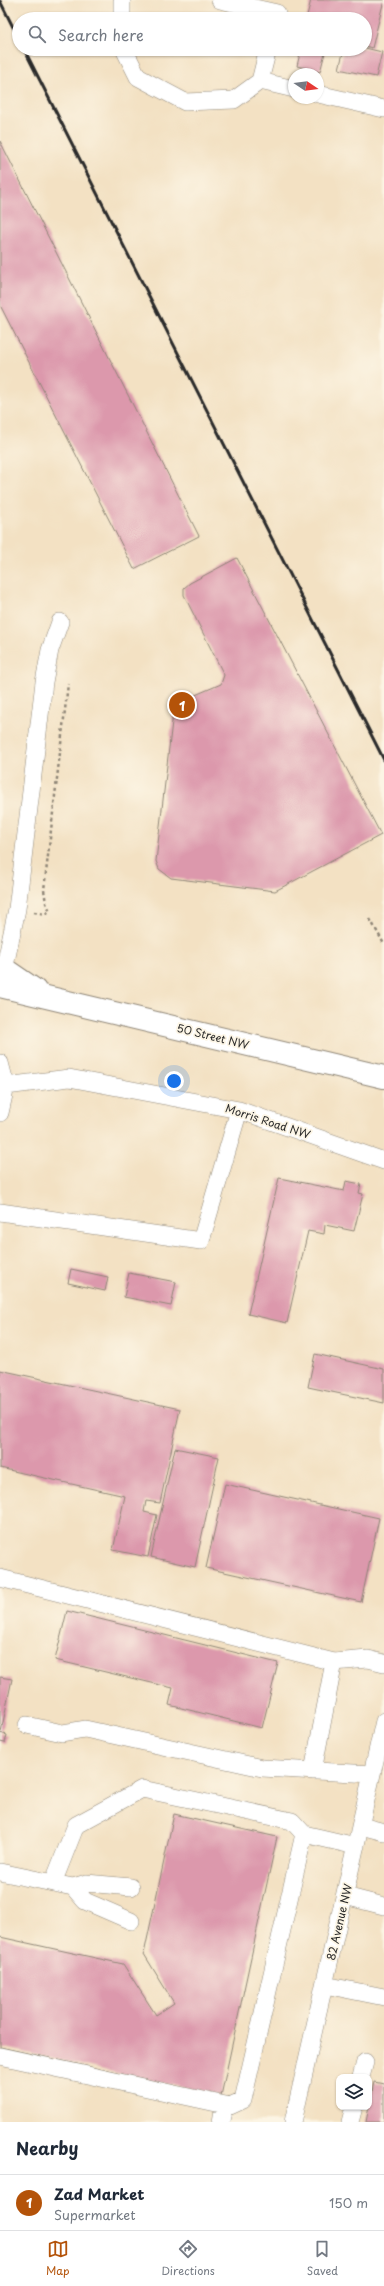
<!DOCTYPE html>
<html lang="en">
<head>
<meta charset="utf-8">
<style>
	:root { --surface:#fff; --page:#f2f2f3; --text:#1f2937; --muted:#747a83; --line:#e0e1e3; --accent:#b45309 }
	body { margin:0; font-family:"Playpen Sans",sans-serif; background:var(--page); color:var(--text) }
	.controls { position:absolute; right:12px; bottom:12px; display:grid; overflow:hidden; border-radius:8px; box-shadow:0 1px 3px #0004 }
	.controls button { width:36px; height:36px; display:grid; place-items:center; padding:0; border:0; border-bottom:1px solid var(--line); background:var(--surface); color:var(--text); font:20px sans-serif }
	.compass { position:absolute; left:288px; top:68px; width:36px; height:36px; border-radius:50%; background:var(--surface); box-shadow:0 1px 3px #0004; rotate:103deg }
	.you { position:absolute; left:174px; top:1081px; width:14px; height:14px; margin:-10px; border:3px solid #fff; border-radius:50%; background:#1a73e8; box-shadow:0 0 0 6px #1a73e833 }
	.badge { display:grid; place-items:center; width:26px; height:26px; border-radius:50%; background:var(--accent); color:#fff; font-size:13px; font-weight:700 }
	.pin { position:absolute; translate:-50% -50%; border:2px solid #fff; box-shadow:0 1px 4px #0006 }
	.list { margin:0; padding:0; list-style:none }
	h2 { display:flex; justify-content:space-between; align-items:center; height:52px; margin:0; padding:0 16px; font-size:17px }
	h2 small { font-size:13px; font-weight:400; color:var(--muted) }
	.list li { display:grid; grid-template-columns:26px 1fr auto; gap:12px; align-items:center; box-sizing:border-box; height:56px; padding:0 16px; border-top:1px solid var(--line) }
	.list b { display:block; font-size:15px; white-space:nowrap }
	.list p { margin:0; font-size:13px; white-space:nowrap; color:var(--muted) }
	.list em { font-size:13px; font-style:normal; color:var(--muted) }
	.icon { flex:none; width:22px; height:22px; fill:none; stroke:currentColor; stroke-width:2; stroke-linecap:round; stroke-linejoin:round }
	.map { position:relative; flex:none; width:384px; height:2122px; overflow:hidden }
	.search { position:absolute; background:var(--surface); box-shadow:0 1px 3px #0004; left:12px; right:12px; top:12px; height:44px; display:flex; align-items:center; gap:10px; box-sizing:border-box; padding:0 14px; border-radius:22px; color:var(--muted); font-size:15px }
	.sheet { height:108px; background:var(--surface) }
	nav { display:flex; justify-content:space-around; align-items:center; box-sizing:border-box; height:56px; border-top:1px solid var(--line); background:var(--surface); font-size:11px; color:var(--muted) }
	nav a { display:grid; justify-items:center; gap:2px }
	nav .on { color:var(--accent) }
	.map>svg:first-child { display:block }
	.building { fill:#dc98ac }
	.lines { fill:none; stroke-linecap:round; stroke-linejoin:round }
	.minor-casing { stroke:#8f8677; stroke-width:18 }
	.major-casing { stroke:#8f8677; stroke-width:24 }
	.path { stroke:#8f8677; stroke-width:2.5; stroke-dasharray:3 3; stroke-linecap:butt }
	.minor { stroke:#fff; stroke-width:17 }
	.major { stroke:#fff; stroke-width:22 }
	.rail { stroke:#2b2b2b; stroke-width:3 }
	.labels { text-anchor:middle; dominant-baseline:central; stroke-width:3.5; stroke-linejoin:round; paint-order:stroke }
	.street-label { font-size:11px; fill:#2b2b2b; stroke:#fcf5e5 }
</style>
</head>
<body>
<div class="map">
<svg width="384" height="2122" viewBox="0 0 384 2122">
	<rect width="100%" height="100%" fill="#fcf5e5"/>
	<filter id="ink" filterUnits="userSpaceOnUse"><feTurbulence type="fractalNoise" baseFrequency=".025" numOctaves="2"/><feDisplacementMap in="SourceGraphic" scale="8" xChannelSelector="R" yChannelSelector="G"/><feConvolveMatrix kernelMatrix="1 2 1 2 8 2 1 2 1" color-interpolation-filters="sRGB"/></filter>
	<filter id="wash" filterUnits="userSpaceOnUse"><feTurbulence type="fractalNoise" baseFrequency=".012" numOctaves="4" result="noise"/><feDisplacementMap in="SourceGraphic" scale="16" xChannelSelector="R" yChannelSelector="G"/><feGaussianBlur stdDeviation="0.9" result="paint"/><feColorMatrix in="noise" values="0 0 0 0 0 0 0 0 0 0 0 0 0 0 0 0 0 1.4 0 .05"/><feComposite in="paint" operator="in"/></filter>
	<g filter="url(#wash)">
		<rect width="100%" height="100%" fill="#f3e1c3"/>
		<g id="blocks">
			<!-- building -->
			<path class="building" d="M311,0h73l-12,48 -7,-2v-27h-59z
				M365,48l17,4 -6,25 -37,-8 5,-20z
				M301,49h25l-6,23 -23,-6z
				M0,141l199,395 -65,33 -134,-264z
				M237,558l144,277 -106,56 -104,-13 -12,-9 -3,-8 17,-148 4,-8 9,-6 35,-15 3,-9 -40,-80v-7l6,-5z
				M279,1178l65,13 2,-10 15,3 -2,9 4,1 -9,37 -29,-6 -1,9 -16,-3 -21,92 -39,-9z
				M71,1269l37,8 -3,14 -37,-8z
				M129,1273l47,9 -5,24 -47,-9z
				M315,1354l69,15v34l-76,-16z
				M0,1370l180,39 -20,94 -14,-2 -2,11 13,3 -9,42 -35,-7 12,-54 -125,-28z
				M175,1448l44,9 -24,110 -44,-10z
				M225,1484l154,34 -18,84 -155,-34z
				M67,1611l211,52 -16,65 -93,-23 4,-17 -118,-28z
				M0,1677l12,2 -11,53h-1z
				M0,1733l7,2 -2,8 -5,-1z
				M174,1814l103,23 -56,259 -221,-49v-110l123,27 33,51 18,-12 -30,-49z
				M374,2082l10,2v38h-18z"/>
		</g>
	</g>
	<g filter="url(#ink)">
		<use href="#blocks" fill-opacity="0" stroke="#8f8677" stroke-width="1"/>
		<g class="lines">
			<!-- minor casing -->
			<g class="minor-casing">
				<path id="minor" d="M220,0l57,13
					M122,19v-19
					M124,49l14,28 47,25 49,-2 26,-19
					M268,49l-8,32 34,8
					M318,94l66,15
					M2,980l15,-71 27,-227 6,-32 10,-28
					M0,1063l6,23 63,-8 170,32 145,51
					M0,1113l6,-27
					M0,1212l201,29 38,-131
					M0,1578l334,84 34,-3 16,4
					M27,1725l35,8 23,-4 177,39 110,6
					M313,1771l21,-109
					M361,1826l23,6
					M0,1872l53,11 23,-58 66,-36 150,32 12,13
					M53,1883l20,4 12,14 46,20
					M73,1887l13,-4 45,4
					M345,1896l39,10
					M325,1985l59,12
					M0,2056l230,50 13,-6 61,-266 52,12
					M361,2077l4,-15
					M221,2122l3,-17
					M293,2122l91,-401
					M350,2122l4,-15"/>
			</g>
			<!-- major casing -->
			<g class="major-casing">
				<path id="major" d="M0,966l35,24
					M0,986l384,91"/>
			</g>
			<!-- path -->
			<path class="path" d="M34,912l11,2 5,-3 -4,-8 -2,-13 24,-206
				M370,919l14,25"/>
			<!-- minor -->
			<use href="#minor" class="minor"/>
			<!-- major -->
			<use href="#major" class="major"/>
			<!-- rail -->
			<path class="rail" d="M0,1l19,38
				M24,49l360,711"/>
		</g>
	</g>
	<g class="labels">
		<!-- street labels -->
		<g class="street-label">
			<text transform="translate(213 1036) rotate(14)">50 Street NW</text>
			<text transform="translate(268 1121) rotate(18)">Morris Road NW</text>
			<text transform="translate(339 1922) rotate(-77)">82 Avenue NW</text>
		</g>
	</g>
</svg>
<div class="controls">
<button><svg class="icon" aria-label="layers" viewBox="0 0 24 24"><path d="M12 4l9 5-9 5-9-5zM3 14l9 5 9-5"/></svg></button>
</div>
<svg class="compass" viewBox="-18 -18 36 36"><path d="M0-13l5 13h-10z" fill="#e53935"/><path d="M0 13l5-13h-10z" fill="#747a83"/></svg>
<div class="you"></div>
<div class="pin badge" style="left:182px;top:705px">1</div>
<div class="search"><svg class="icon" aria-label="search" viewBox="0 0 24 24"><circle cx="10" cy="10" r="6"/><path d="M15 15l6 6"/></svg>Search here</div>
</div>
<section class="sheet">
<h2>Nearby<small></small></h2>
<ul class="list">
<li><span class="badge">1</span><div><b>Zad Market</b><p>Supermarket</p></div><em>150 m</em></li>
</ul>
</section>
<nav>
<a class="on"><svg class="icon" aria-label="map" viewBox="0 0 24 24"><path d="M3 6l6-2 6 2 6-2v14l-6 2-6-2-6 2zM9 4v14M15 6v14"/></svg>Map</a>
<a><svg class="icon" aria-label="directions" viewBox="0 0 24 24"><path d="M12 3l9 9-9 9-9-9zM9 14v-3h6M13 9l2 2-2 2"/></svg>Directions</a>
<a><svg class="icon" aria-label="saved" viewBox="0 0 24 24"><path d="M7 4h10v16l-5-4-5 4z"/></svg>Saved</a>
</nav>
</body>
</html>
